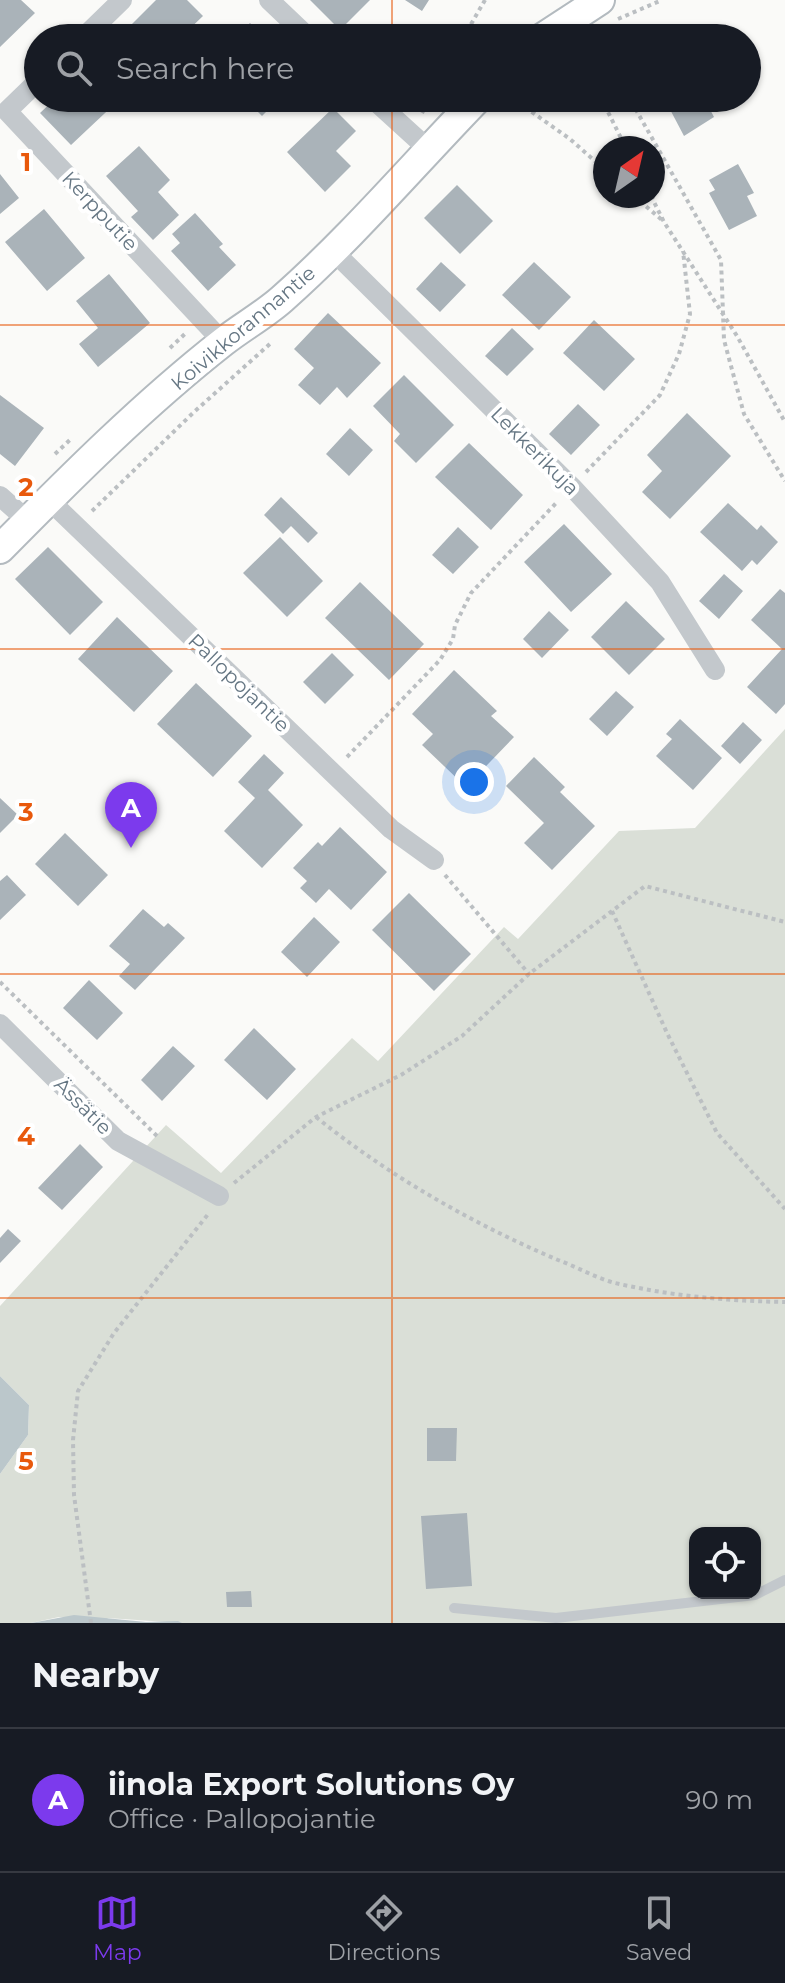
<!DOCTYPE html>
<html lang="en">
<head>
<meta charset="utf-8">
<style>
	:root { --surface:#171b24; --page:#20242c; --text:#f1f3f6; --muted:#9ea1a6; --line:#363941; --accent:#7c3aed }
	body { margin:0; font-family:Montserrat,sans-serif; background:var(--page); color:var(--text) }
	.controls { position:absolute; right:24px; bottom:24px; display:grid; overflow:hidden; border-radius:16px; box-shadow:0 2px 6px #0004 }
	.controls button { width:72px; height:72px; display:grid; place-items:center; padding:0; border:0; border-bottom:2px solid var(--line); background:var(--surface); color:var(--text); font:40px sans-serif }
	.compass { position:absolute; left:593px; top:136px; width:72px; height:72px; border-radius:50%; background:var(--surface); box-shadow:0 2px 6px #0004; rotate:34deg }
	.you { position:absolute; left:474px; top:782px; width:28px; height:28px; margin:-20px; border:6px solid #fff; border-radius:50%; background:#1a73e8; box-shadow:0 0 0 12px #1a73e833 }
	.badge { display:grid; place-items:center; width:52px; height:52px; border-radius:50%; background:var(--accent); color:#fff; font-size:26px; font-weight:700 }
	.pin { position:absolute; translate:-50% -66px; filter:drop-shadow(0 2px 4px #0008) }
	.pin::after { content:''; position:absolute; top:42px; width:28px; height:24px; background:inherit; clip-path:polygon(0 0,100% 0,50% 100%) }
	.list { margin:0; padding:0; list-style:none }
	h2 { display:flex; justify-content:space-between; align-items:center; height:104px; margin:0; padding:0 32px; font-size:34px }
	h2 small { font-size:26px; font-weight:400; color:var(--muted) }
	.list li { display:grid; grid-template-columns:52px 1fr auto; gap:24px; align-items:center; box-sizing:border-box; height:144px; padding:0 32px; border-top:2px solid var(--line) }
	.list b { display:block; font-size:30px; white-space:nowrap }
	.list p { margin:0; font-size:26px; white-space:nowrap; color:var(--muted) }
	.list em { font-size:26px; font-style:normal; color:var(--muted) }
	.icon { flex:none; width:44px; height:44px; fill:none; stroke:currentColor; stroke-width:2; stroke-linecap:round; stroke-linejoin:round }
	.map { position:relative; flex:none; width:785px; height:1623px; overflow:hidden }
	.search { position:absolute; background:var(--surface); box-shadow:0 2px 6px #0004; left:24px; right:24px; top:24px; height:88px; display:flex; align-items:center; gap:20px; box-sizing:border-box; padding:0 28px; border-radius:44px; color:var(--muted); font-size:30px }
	.sheet { height:248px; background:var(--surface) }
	nav { display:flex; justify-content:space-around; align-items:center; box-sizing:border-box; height:112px; border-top:2px solid var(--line); background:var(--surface); font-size:22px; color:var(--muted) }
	nav a { display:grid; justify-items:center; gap:4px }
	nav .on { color:var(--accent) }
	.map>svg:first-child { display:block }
	.green { fill:#dadfd7; fill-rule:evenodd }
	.water { fill:#bbc7cb }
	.building { fill:#aab3b9 }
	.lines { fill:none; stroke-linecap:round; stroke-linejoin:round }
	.secondary-casing { stroke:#b3babf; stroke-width:32 }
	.path { stroke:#bbbfc2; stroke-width:4; stroke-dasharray:4 4; stroke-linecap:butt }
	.lane { stroke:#c3c8cc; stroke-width:10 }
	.street { stroke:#c3c8cc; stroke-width:20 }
	.secondary { stroke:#fff; stroke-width:28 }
	.grid { fill:none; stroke:#e8590c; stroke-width:2; stroke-opacity:0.55 }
	.labels { text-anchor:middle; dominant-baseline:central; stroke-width:8; stroke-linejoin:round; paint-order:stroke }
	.street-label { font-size:20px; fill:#657683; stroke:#fff }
	.grid-label { font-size:26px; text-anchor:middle; font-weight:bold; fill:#e8590c; stroke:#fff; stroke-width:8; stroke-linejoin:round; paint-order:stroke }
</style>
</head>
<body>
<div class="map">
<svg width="785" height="1623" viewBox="0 0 785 1623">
	<rect width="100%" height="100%" fill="#fafaf8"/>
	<!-- green -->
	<path class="green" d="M785,729v894h-603l-75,-5 6,5 -54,-6 -28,6h-31v-149l28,-39 1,-30 -29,-29v-70l166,-181 55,48 131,-135 26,23 126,-134 14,12 101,-108 76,-3zM695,1533h60v60h-60z"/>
	<!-- water -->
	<path class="water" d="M0,1376l29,29 -1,30 -28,39z
		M74,1615l72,7 32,-1 4,2h-151z"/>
	<!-- building -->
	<path class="building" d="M0,0h21l14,13 -35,34z
		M156,0h31l16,16 -23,22h-62z
		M310,0h60l-30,30z
		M405,0h24l-7,11z
		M250,23l15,15h-31z
		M747,58l9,9 -9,9z
		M56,98h65l-50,47 -31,-32z
		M244,98h36l-18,18z
		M664,98h40l10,19 -30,19z
		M333,108l23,23 -20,20 15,15 -26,26 -38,-40z
		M139,146l31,34 -12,12 21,23 -26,25 -22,-23 7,-6 -32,-35z
		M738,164l16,29 -7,3 10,20 -28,14 -20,-37 6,-3 -6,-10z
		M0,174l19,24 -19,16z
		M457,185l36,36 -33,33 -36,-36z
		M44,209l41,49 -38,33 -42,-49z
		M195,213l28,31 -4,3 17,18 -28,26 -37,-40 9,-8 -8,-9z
		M441,262l25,23 -26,27 -24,-23z
		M534,262l37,35 -32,33 -37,-35z
		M109,274l41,49 -52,44 -19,-23 19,-16 -22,-27z
		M328,313l53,50 -34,35 -10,-11 -17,18 -22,-20 16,-17 -20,-19z
		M594,320l41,39 -31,32 -41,-38z
		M512,328l22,21 -27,27 -22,-20z
		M404,375l50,50 -38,38 -22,-22 6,-7 -27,-28z
		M0,395l44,33 -29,38 -15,-12z
		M578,404l22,21 -29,30 -22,-21z
		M687,413l44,43 -61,63 -28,-27 20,-21 -15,-16z
		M350,428l23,22 -24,26 -23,-22z
		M469,443l54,52 -32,35 -56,-53z
		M281,497l37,36 -10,10 -17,-17 -8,8 -19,-19z
		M728,503l29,27 4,-5 17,17 -21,23 -5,-5 -10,11 -42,-39z
		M564,524l48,50 -41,38 -47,-50z
		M458,527l21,20 -26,27 -21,-19z
		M280,537l43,44 -36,36 -44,-44z
		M48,547l55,55 -33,33 -55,-56z
		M724,574l19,17 -24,28 -20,-18z
		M360,582l64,62 -35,36 -64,-62z
		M780,589l5,4v111l-9,10 -29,-27 35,-38 -31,-29z
		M626,601l39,38 -36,36 -38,-38z
		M549,611l20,19 -27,28 -19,-19z
		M117,617l56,54 -39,41 -56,-53z
		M332,653l22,22 -29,29 -22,-22z
		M454,670l43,41 -6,5 23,21 -48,50 -44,-42 11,-11 -21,-20z
		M196,683l56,53 -39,41 -56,-53z
		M616,691l18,16 -27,29 -18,-17z
		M680,719l42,39 -29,32 -37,-34 16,-17 -6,-5z
		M743,722l19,18 -22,24 -19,-18z
		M264,754l20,19 -16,17 35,35 -41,43 -38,-37 31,-33 -17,-16z
		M534,757l31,30 -5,5 35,34 -43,44 -28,-27 20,-20 -38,-37z
		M0,798l18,17 -18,18z
		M340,827l47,45 -36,38 -22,-21 -13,14 -16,-15 7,-7 -14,-13 25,-26 4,4z
		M65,833l43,42 -30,31 -43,-42z
		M7,875l19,20 -26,25v-39z
		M409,893l62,61 -37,37 -62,-61z
		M143,909l21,18 4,-4 17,15 -50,52 -16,-14 11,-12 -21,-18z
		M314,917l26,25 -33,35 -26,-25z
		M89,980l34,33 -26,27 -34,-32z
		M254,1028l42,41 -29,31 -43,-40z
		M173,1046l22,20 -33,35 -21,-21z
		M80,1144l23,23 -41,43 -24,-22z
		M8,1229l13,12 -21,22v-25z
		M427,1428h30l-1,33h-29z
		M467,1513l5,73 -46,3 -5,-73z
		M251,1591l1,16h-25l-1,-15z"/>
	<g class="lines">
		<!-- secondary casing -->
		<g class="secondary-casing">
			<path id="secondary" d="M542,38l58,-38
				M0,549c71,-72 144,-145 223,-207 19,-15 41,-27 59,-43 70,-62 131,-134 196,-201"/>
		</g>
		<!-- path -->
		<path class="path" d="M618,19l44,-19
			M463,38l22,-38
			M512,98l58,41 35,31
			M601,98l25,50
			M624,98l11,10 86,152 3,80 20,74 41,67
			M503,108l9,-10
			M422,113l9,-15
			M634,196l28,24
			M651,196l13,26 73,114 48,86
			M170,348l17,-16
			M55,454l17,-16
			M586,472l74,-77 19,-41 11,-40 -7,-63
			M92,511l102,-99 78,-70
			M347,757l93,-97 13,-21 2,-14 16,-32 87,-92
			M445,875l84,99
			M612,911l55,122 50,100 68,76
			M0,982l157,154
			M316,1117c73,59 157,107 242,143 19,7 38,18 57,23 56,13 113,18 170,19
			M234,1183l82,-66 85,-42 61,-39 67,-62 116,-88 140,36
			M91,1623l-17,-128 -1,-55 5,-49 36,-58 95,-120"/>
		<!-- lane -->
		<path class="lane" d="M454,1608l102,10 199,-23 30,-15"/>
		<!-- street -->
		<path class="street" d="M269,0l40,38
			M83,38l39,-38
			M38,81l-31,30 216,231
			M372,98l56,51
			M333,251l239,236 88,95 55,88
			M0,496l28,25
			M49,500l342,329 43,31
			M0,1024l118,117 101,55"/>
		<!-- secondary -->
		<use href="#secondary" class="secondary"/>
	</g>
	<!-- grid -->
	<path class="grid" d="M392,0v38M392,98v1525M0,325h785M0,649h785M0,974h785M0,1298h785"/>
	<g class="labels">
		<!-- street labels -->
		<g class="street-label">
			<text transform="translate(100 211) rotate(47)">Kerpputie</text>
			<text transform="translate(243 328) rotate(-40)">Koivikkorannantie</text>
			<text transform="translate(535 451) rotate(45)">Lekkerikuja</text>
			<text transform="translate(239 683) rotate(44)">Pallopojantie</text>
			<text transform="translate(83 1106) rotate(45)">Ässätie</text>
		</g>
	</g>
	<g class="grid-label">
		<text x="26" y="171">1</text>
		<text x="26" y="496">2</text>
		<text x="26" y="821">3</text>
		<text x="26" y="1145">4</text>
		<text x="26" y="1470">5</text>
	</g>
</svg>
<div class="controls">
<button><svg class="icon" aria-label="locate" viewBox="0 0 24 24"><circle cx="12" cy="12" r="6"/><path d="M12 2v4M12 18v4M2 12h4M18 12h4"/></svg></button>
</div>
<svg class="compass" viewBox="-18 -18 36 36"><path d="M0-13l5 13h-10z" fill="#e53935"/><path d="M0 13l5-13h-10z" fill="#9ea1a6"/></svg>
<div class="you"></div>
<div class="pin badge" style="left:131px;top:848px">A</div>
<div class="search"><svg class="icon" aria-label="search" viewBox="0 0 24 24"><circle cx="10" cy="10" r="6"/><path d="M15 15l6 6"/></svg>Search here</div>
</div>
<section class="sheet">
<h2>Nearby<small></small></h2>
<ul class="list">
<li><span class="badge">A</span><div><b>iinola Export Solutions Oy</b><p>Office · Pallopojantie</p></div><em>90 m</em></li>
</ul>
</section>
<nav>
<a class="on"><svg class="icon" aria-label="map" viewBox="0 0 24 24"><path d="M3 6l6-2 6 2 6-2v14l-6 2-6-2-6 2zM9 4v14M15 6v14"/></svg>Map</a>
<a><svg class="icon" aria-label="directions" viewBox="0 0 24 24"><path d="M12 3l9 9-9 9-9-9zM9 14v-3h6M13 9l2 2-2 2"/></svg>Directions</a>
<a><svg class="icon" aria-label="saved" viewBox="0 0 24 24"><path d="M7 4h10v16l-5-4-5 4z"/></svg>Saved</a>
</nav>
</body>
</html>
